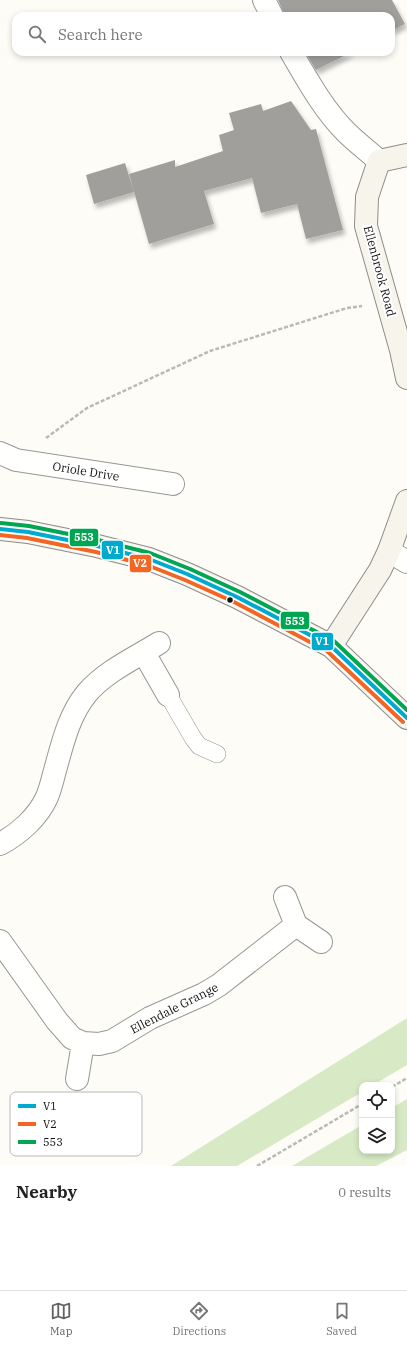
<!DOCTYPE html>
<html lang="en">
<head>
<meta charset="utf-8">
<style>
	:root { --surface:#fff; --page:#f6f6f6; --text:#222; --muted:#767676; --line:#e0e0e0; --accent:#646362 }
	body { margin:0; font-family:"IBM Plex Serif",serif; background:var(--page); color:var(--text) }
	.controls { position:absolute; right:12px; bottom:12px; display:grid; overflow:hidden; border-radius:8px; box-shadow:0 2px 6px #0003 }
	.controls button { width:36px; height:36px; display:grid; place-items:center; padding:0; border:0; border-bottom:1px solid var(--line); background:var(--surface); color:var(--text); font:20px sans-serif }
	.list { margin:0; padding:0; list-style:none }
	h2 { display:flex; justify-content:space-between; align-items:center; height:52px; margin:0; padding:0 16px; font-size:17px }
	h2 small { font-size:13px; font-weight:400; color:var(--muted) }
	.icon { flex:none; width:22px; height:22px; fill:none; stroke:currentColor; stroke-width:2; stroke-linecap:round; stroke-linejoin:round }
	.map { position:relative; flex:none; width:407px; height:1166px; overflow:hidden }
	.search { position:absolute; background:var(--surface); box-shadow:0 2px 6px #0003; left:12px; right:12px; top:12px; height:44px; display:flex; align-items:center; gap:10px; box-sizing:border-box; padding:0 14px; border-radius:12px; color:var(--muted); font-size:15px }
	.sheet { height:124px; background:var(--surface) }
	nav { display:flex; justify-content:space-around; align-items:center; box-sizing:border-box; height:56px; border-top:1px solid var(--line); background:var(--surface); font-size:11px; color:var(--muted) }
	nav a { display:grid; justify-items:center; gap:2px }
	nav .on { color:var(--accent) }
	.map>svg:first-child { display:block }
	.forest { fill:#d8eac5 }
	.building { fill:#a19f9c; filter:url(#shadow) }
	.lines { fill:none; stroke-linecap:round; stroke-linejoin:round }
	.lane-casing { stroke:#979795; stroke-width:18 }
	.street-casing { stroke:#979795; stroke-width:24 }
	.secondary-casing { stroke:#8e8d8b; stroke-width:24 }
	.path { stroke:#b9b9b8; stroke-width:2.5; stroke-dasharray:4 2; stroke-linecap:butt }
	.lane { stroke:#fffffe; stroke-width:17 }
	.street { stroke:#fffffe; stroke-width:22 }
	.secondary { stroke:#f6f4eb; stroke-width:22 }
	.bus-1-casing { stroke:#fff; stroke-width:7 }
	.bus-2-casing { stroke:#fff; stroke-width:7 }
	.bus-3-casing { stroke:#fff; stroke-width:7 }
	.bus-1 { stroke:#00a9ce; stroke-width:4 }
	.bus-2 { stroke:#f26522; stroke-width:4 }
	.bus-3 { stroke:#00a651; stroke-width:4 }
	.bus-dot { fill:#111; stroke:#fff; stroke-width:1.5 }
	.labels { text-anchor:middle; dominant-baseline:central; stroke-width:4; stroke-linejoin:round; paint-order:stroke }
	.street-label { font-size:12px; fill:#111; stroke:#fff }
	.key { fill:#fff; stroke:#b8b8b8; stroke-width:1 }
	.key-label { font-size:11px; fill:#111 }
	.line-badge { stroke:#fff; stroke-width:1.5 }
	.badge-label { font-size:11px; text-anchor:middle; font-weight:bold; fill:#fff }
</style>
</head>
<body>
<div class="map">
<svg width="407" height="1166" viewBox="0 0 407 1166">
	<defs>
		<filter id="shadow"><feDropShadow dx="2.5" dy="4.5" stdDeviation="2" flood-color="#0004"/></filter>
	</defs>
	<rect width="100%" height="100%" fill="#fdfcf7"/>
	<!-- forest -->
	<path class="forest" d="M407,1018v47l-34,20h-11v7l-125,74h-66z
		M407,1099v51l-31,16h-84l70,-41v26h30v-43z"/>
	<!-- building -->
	<path class="building" d="M278,0h114l13,24 -14,7v-15h-106z
		M305,52h47l-36,18z
		M291,101l20,29 5,-1 27,101 -37,9 -9,-35 -36,9 -9,-35 -48,13 10,33 -65,20 -20,-70 46,-14v7l48,-16 -4,-16 15,-5 -5,-17 32,-9 2,7z
		M125,163l9,29 -40,12 -8,-29z"/>
	<g class="lines">
		<!-- lane casing -->
		<g class="lane-casing">
			<path id="lane" d="M168,695l25,43 6,8 18,8"/>
		</g>
		<!-- street casing -->
		<g class="street-casing">
			<path id="street" d="M264,0l8,16
				M291,52c16,27 32,57 55,80 10,10 22,19 33,29
				M0,453l16,7 157,24
				M389,551l18,11
				M144,653l24,42
				M0,844c19,-10 38,-27 47,-47 3,-7 5,-15 7,-23 8,-28 14,-58 33,-81 19,-22 48,-35 72,-50
				M285,897l11,28 25,17
				M0,941l57,80 15,17 11,5 16,1 13,-3 38,-23 54,-24 15,-9 77,-60
				M77,1079l6,-36"/>
		</g>
		<!-- secondary casing -->
		<g class="secondary-casing">
			<path id="secondary" d="M407,155l-28,6 -12,36 -1,29 35,124 6,28
				M0,529l28,3 69,14 52,13 38,15 50,23 94,49 76,72
				M331,646l49,-76 9,-19 18,-50"/>
		</g>
		<!-- path -->
		<path class="path" d="M46,438l41,-30 123,-57 137,-43 15,-2
			M392,1087l15,-9
			M257,1166l105,-62"/>
		<!-- lane -->
		<use href="#lane" class="lane"/>
		<!-- street -->
		<use href="#street" class="street"/>
		<!-- secondary -->
		<use href="#secondary" class="secondary"/>
		<!-- bus-1 casing -->
		<g class="bus-1-casing">
			<path id="bus-1" d="M0,529l28,3 69,14 52,13 38,15 50,23 94,49 76,72"/>
		</g>
		<!-- bus-2 casing -->
		<g class="bus-2-casing">
			<path id="bus-2" d="M0,535l27,3 69,14 51,13 38,15 49,22 93,49 76,71"/>
		</g>
		<!-- bus-3 casing -->
		<g class="bus-3-casing">
			<path id="bus-3" d="M1,523l28,3 69,14 52,13 40,16 50,23 94,49 73,69"/>
		</g>
		<!-- bus-1 -->
		<use href="#bus-1" class="bus-1"/>
		<!-- bus-2 -->
		<use href="#bus-2" class="bus-2"/>
		<!-- bus-3 -->
		<use href="#bus-3" class="bus-3"/>
	</g>
	<!-- markers -->
	<circle class="bus-dot" cx="230" cy="600" r="3.5"/>
	<g class="labels">
		<!-- street labels -->
		<g class="street-label">
			<text transform="translate(380 271) rotate(75)">Ellenbrook Road</text>
			<text transform="translate(86 471) rotate(9)">Oriole Drive</text>
			<text transform="translate(174 1008) rotate(-27)">Ellendale Grange</text>
		</g>
	</g>
	<!-- legend -->
	<rect x="10" y="1092" width="132" height="64" rx="6" class="key"/>
	<rect x="18" y="1104" width="18" height="4" fill="#00a9ce"/>
	<rect x="18" y="1122" width="18" height="4" fill="#f26522"/>
	<rect x="18" y="1140" width="18" height="4" fill="#00a651"/>
	<g class="key-label">
		<text x="43" y="1110">V1</text>
		<text x="43" y="1128">V2</text>
		<text x="43" y="1146">553</text>
	</g>
	<g class="line-badge">
		<rect x="69" y="528" width="30" height="19" rx="4" fill="#00a651"/>
		<rect x="101" y="540" width="23" height="20" rx="4" fill="#00a9ce"/>
		<rect x="129" y="554" width="23" height="19" rx="4" fill="#f26522"/>
		<rect x="280" y="611" width="30" height="19" rx="4" fill="#00a651"/>
		<rect x="311" y="632" width="23" height="19" rx="4" fill="#00a9ce"/>
	</g>
	<g class="badge-label">
		<text x="84" y="541">553</text>
		<text x="113" y="554">V1</text>
		<text x="140" y="567">V2</text>
		<text x="295" y="625">553</text>
		<text x="322" y="645">V1</text>
	</g>
</svg>
<div class="controls">
<button><svg class="icon" aria-label="locate" viewBox="0 0 24 24"><circle cx="12" cy="12" r="6"/><path d="M12 2v4M12 18v4M2 12h4M18 12h4"/></svg></button>
<button><svg class="icon" aria-label="layers" viewBox="0 0 24 24"><path d="M12 4l9 5-9 5-9-5zM3 14l9 5 9-5"/></svg></button>
</div>
<div class="search"><svg class="icon" aria-label="search" viewBox="0 0 24 24"><circle cx="10" cy="10" r="6"/><path d="M15 15l6 6"/></svg>Search here</div>
</div>
<section class="sheet">
<h2>Nearby<small>0 results</small></h2>
<ul class="list">
</ul>
</section>
<nav>
<a class="on"><svg class="icon" aria-label="map" viewBox="0 0 24 24"><path d="M3 6l6-2 6 2 6-2v14l-6 2-6-2-6 2zM9 4v14M15 6v14"/></svg>Map</a>
<a><svg class="icon" aria-label="directions" viewBox="0 0 24 24"><path d="M12 3l9 9-9 9-9-9zM9 14v-3h6M13 9l2 2-2 2"/></svg>Directions</a>
<a><svg class="icon" aria-label="saved" viewBox="0 0 24 24"><path d="M7 4h10v16l-5-4-5 4z"/></svg>Saved</a>
</nav>
</body>
</html>
